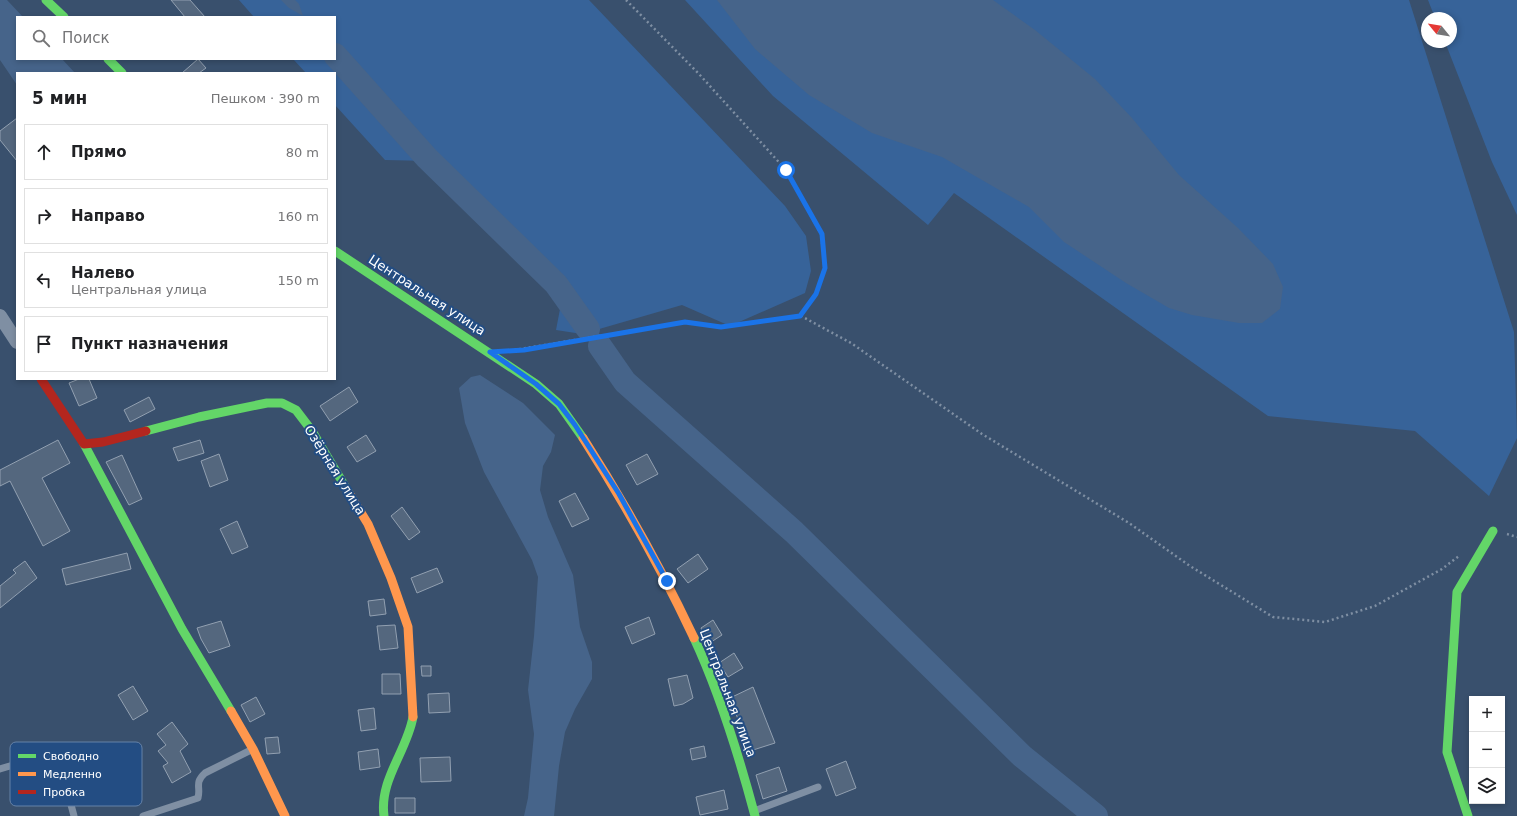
<!DOCTYPE html>
<html lang="ru">
<head>
<meta charset="utf-8">
<style>
	:root { --surface:#fff; --page:#f6f6f6; --text:#202124; --muted:#757577; --line:#e0e0e0 }
	body { margin:0; font-family:"DejaVu Sans",sans-serif; background:var(--page); color:var(--text) }
	.controls { position:absolute; right:12px; bottom:12px; display:grid; overflow:hidden; border-radius:0px; box-shadow:0 2px 6px #0003 }
	.controls button { width:36px; height:36px; display:grid; place-items:center; padding:0; border:0; border-bottom:1px solid var(--line); background:var(--surface); color:var(--text); font:20px sans-serif }
	.compass { position:absolute; left:1421px; top:12px; width:36px; height:36px; border-radius:50%; background:var(--surface); box-shadow:0 2px 6px #0003; rotate:300deg }
	.stop { position:absolute; width:12px; height:12px; margin:-9px; border:3px solid #1a73e8; border-radius:50%; background:#fff }
	.stop.end { background:#1a73e8; border-color:#fff; box-shadow:0 1px 4px #0008 }
	.list { margin:0; padding:0; list-style:none }
	h2 { display:flex; justify-content:space-between; align-items:center; height:52px; margin:0; padding:0 16px; font-size:17px }
	h2 small { font-size:13px; font-weight:400; color:var(--muted) }
	.list li { display:grid; grid-template-columns:26px 1fr auto; gap:12px; align-items:center; box-sizing:border-box; height:56px; margin:0 8px 8px; padding:0 8px; border:1px solid var(--line); border-radius:0px }
	.list b { display:block; font-size:15px; white-space:nowrap }
	.list p { margin:0; font-size:13px; white-space:nowrap; color:var(--muted) }
	.list em { font-size:13px; font-style:normal; color:var(--muted) }
	.icon { flex:none; width:22px; height:22px; fill:none; stroke:currentColor; stroke-width:2; stroke-linecap:round; stroke-linejoin:round }
	.map { position:relative; flex:none; width:1517px; height:816px; overflow:hidden }
	.search { position:absolute; background:var(--surface); box-shadow:0 2px 6px #0003; left:16px; top:16px; width:320px; height:44px; display:flex; align-items:center; gap:10px; box-sizing:border-box; padding:0 14px; border-radius:0px; color:var(--muted); font-size:15px }
	.panel { position:absolute; background:var(--surface); box-shadow:0 2px 6px #0003; left:16px; top:72px; width:320px; height:308px; border-radius:0px }
	.map>svg:first-child { display:block }
	.green { fill:#376399 }
	.water { fill:#46648a }
	.lines { fill:none; stroke-linecap:round; stroke-linejoin:round }
	.river { stroke:#46648a; stroke-width:24 }
	.building { fill:#54677e; stroke:#92a0b1 }
	.path { stroke:#7f8fa3; stroke-width:2.5; stroke-dasharray:2 3; stroke-linecap:butt }
	.lane { stroke:#7f8fa3; stroke-width:7 }
	.street { stroke:#7f8fa3; stroke-width:14 }
	.fast { stroke:#63d668; stroke-width:9 }
	.slow { stroke:#ff974d; stroke-width:9 }
	.jam { stroke:#b3261e; stroke-width:9 }
	.route { stroke:#1a73e8; stroke-width:5 }
	.labels { text-anchor:middle; dominant-baseline:central; stroke-width:4; stroke-linejoin:round; paint-order:stroke }
	.street-label { font-size:13px; fill:#fff; stroke:#234d83 }
	.key { fill:#234d83; stroke:#6582a8; stroke-width:1 }
	.key-label { font-size:11px; fill:#fff }
</style>
</head>
<body>
<div class="map">
<svg width="1517" height="816" viewBox="0 0 1517 816">
	<rect width="100%" height="100%" fill="#39506d"/>
	<!-- green -->
	<path class="green" d="M239,0h350l196,206 21,30 5,35 -6,22 -75,33 -48,-21 -100,29 -26,-4 9,-47 -44,-48 -92,-74 -44,-1 -50,-55v-32h-29l-13,-14h42v-42h-81z
		M685,0h724l105,332 3,106 -28,58 -74,-65 -147,-15 -314,-223 -26,32 -155,-129z
		M1428,0h89v215l-25,-53 -47,-120h6v-24h-16z"/>
	<!-- water -->
	<path class="water" d="M0,0h7l16,17h-6v42h45l13,14h-58v12l-17,-25z
		M281,0h14l4,4 4,12 -14,-8z
		M717,0h276l42,30 60,49 37,39 47,57 59,53 35,36 10,23 -3,22 -18,14h-23l-47,-8 -23,-7 -43,-25 -62,-41 -35,-35 -87,-50 -70,-24 -63,-38 -54,-46z
		M480,375l43,28 32,32 -4,17 -8,14 -3,24 8,27 25,58 7,52 12,35v17l-17,30 -10,23 -6,34 -5,50h-30l4,-18 6,-64 -6,-44 6,-54 4,-59 -6,-17 -48,-88 -19,-49 -6,-35 12,-11z"/>
	<g class="lines">
		<!-- river -->
		<path class="river" d="M335,55l92,103 129,126 32,45
			M600,346l25,36 169,150 228,224 74,60"/>
	</g>
	<!-- building -->
	<path class="building" d="M171,0h19l15,17h-20z
		M198,59l8,9 -7,5h-17z
		M17,118v43l-17,-21v-9z
		M79,379h10l8,19 -18,8 -10,-23z
		M349,387l9,15 -28,19 -10,-15z
		M149,397l6,12 -25,13 -6,-12z
		M366,435l10,16 -19,11 -10,-15z
		M58,440l12,23 -28,15 28,53 -27,15 -33,-65 -10,5v-16z
		M200,440l4,13 -26,8 -5,-13z
		M219,454l9,26 -18,7 -9,-26z
		M647,454l11,20 -21,11 -11,-20z
		M122,455l20,44 -13,6 -23,-43z
		M575,493l14,26 -17,8 -13,-26z
		M402,507l18,25 -11,8 -18,-24z
		M237,521l11,26 -16,7 -12,-25z
		M127,553l4,16 -65,16 -4,-16z
		M698,554l10,15 -20,14 -11,-14z
		M25,561l12,17 -37,30v-22l16,-13 -3,-3z
		M437,568l6,14 -26,11 -6,-15z
		M384,599l2,15 -16,2 -2,-15z
		M649,617l6,17 -23,10 -7,-17z
		M713,620l9,15 -14,9 -7,-16z
		M221,621l9,25 -21,7 -8,-14 -4,-11z
		M395,625l3,23 -18,2 -3,-24z
		M734,653l9,15 -15,9 -9,-14z
		M421,666h10v10h-9z
		M382,674h18l1,20h-19z
		M687,675l6,23 -10,6 -9,2 -6,-27z
		M133,686l15,25 -15,9 -15,-25z
		M753,687l22,56 -25,8 -20,-53z
		M449,693l1,19 -21,1 -1,-19z
		M256,697l9,17 -15,8 -9,-17z
		M374,708l2,21 -15,2 -3,-21z
		M172,722l16,22 -8,7 11,21 -19,11 -9,-17 5,-3 -10,-12 8,-6 -9,-11z
		M278,737l2,16 -13,1 -2,-16z
		M704,746l2,11 -14,3 -2,-11z
		M378,749l2,18 -20,3 -2,-18z
		M450,757l1,24 -30,1 -1,-24z
		M846,761l10,27 -20,8 -10,-27z
		M779,767l8,24 -24,8 -7,-24z
		M724,790l4,19 -28,6 -4,-18z
		M395,798h20v15h-20z"/>
	<g class="lines">
		<!-- path -->
		<path class="path" d="M626,0l73,74 87,96 35,64 4,34 -9,26 -15,22
			M514,350l171,-28 36,5 80,-11 50,27 131,91 147,89 61,43 83,51 52,5 50,-16 67,-37 17,-13
			M1507,534l10,3"/>
		<!-- lane -->
		<path class="lane" d="M0,769l43,-13 14,6 5,9 12,45
			M754,811l64,-24
			M143,816l55,-18c3,-11 -4,-15 7,-25l48,-24"/>
		<!-- street -->
		<path class="street" d="M0,316l17,26"/>
		<!-- fast -->
		<path class="fast" d="M46,0l18,17
			M108,59l14,14
			M335,251l201,133 23,20 24,34
			M146,431l53,-14 68,-14h15l14,7 16,21 37,62
			M84,444l98,185 49,82
			M694,638c26,56 45,118 61,178
			M384,816c-5,-36 23,-65 29,-99
			M1468,816l-21,-64 10,-160 36,-61"/>
		<!-- slow -->
		<path class="slow" d="M583,438c41,64 78,130 111,200
			M349,493l19,31 23,54 17,49 5,90
			M231,711l22,38 32,67"/>
		<!-- jam -->
		<path class="jam" d="M41,379l43,65 19,-2 43,-11"/>
	</g>
	<g class="lines">
		<!-- route -->
		<path class="route" d="M667,581l-48,-87 -44,-69 -16,-21 -23,-20 -46,-32 34,-2 161,-28 36,5 79,-11 16,-22 9,-26 -3,-34 -36,-64"/>
	</g>
	<g class="labels">
		<!-- street labels -->
		<g class="street-label">
			<text transform="translate(427 295) rotate(33)">Центральная улица</text>
			<text transform="translate(335 470) rotate(58)">Озёрная улица</text>
			<text transform="translate(728 693) rotate(69)">Центральная улица</text>
		</g>
	</g>
	<!-- legend -->
	<rect x="10" y="742" width="132" height="64" rx="6" class="key"/>
	<rect x="18" y="754" width="18" height="4" fill="#63d668"/>
	<rect x="18" y="772" width="18" height="4" fill="#ff974d"/>
	<rect x="18" y="790" width="18" height="4" fill="#b3261e"/>
	<g class="key-label">
		<text x="43" y="760">Свободно</text>
		<text x="43" y="778">Медленно</text>
		<text x="43" y="796">Пробка</text>
	</g>
</svg>
<div class="controls">
<button>+</button>
<button>−</button>
<button><svg class="icon" aria-label="layers" viewBox="0 0 24 24"><path d="M12 4l9 5-9 5-9-5zM3 14l9 5 9-5"/></svg></button>
</div>
<svg class="compass" viewBox="-18 -18 36 36"><path d="M0-13l5 13h-10z" fill="#e53935"/><path d="M0 13l5-13h-10z" fill="#757577"/></svg>
<div class="stop" style="left:786px;top:170px"></div>
<div class="stop end" style="left:667px;top:581px"></div>
<div class="search"><svg class="icon" aria-label="search" viewBox="0 0 24 24"><circle cx="10" cy="10" r="6"/><path d="M15 15l6 6"/></svg>Поиск</div>
<section class="panel">
<h2>5 мин<small>Пешком · 390 m</small></h2>
<ul class="list">
<li><svg class="icon" aria-label="ahead" viewBox="0 0 24 24"><path d="M12 20V5M6 11l6-6 6 6"/></svg><div><b>Прямо</b></div><em>80 m</em></li>
<li><svg class="icon" aria-label="right" viewBox="0 0 24 24"><path d="M7 20v-9h11M14 6l5 5-5 5"/></svg><div><b>Направо</b></div><em>160 m</em></li>
<li><svg class="icon" aria-label="left" viewBox="0 0 24 24"><path d="M17 20v-9H6M10 6l-5 5 5 5"/></svg><div><b>Налево</b><p>Центральная улица</p></div><em>150 m</em></li>
<li><svg class="icon" aria-label="arrive" viewBox="0 0 24 24"><path d="M6 21V4h12l-3 4 3 4H6"/></svg><div><b>Пункт назначения</b></div></li>
</ul>
</section>
</div>
</body>
</html>
